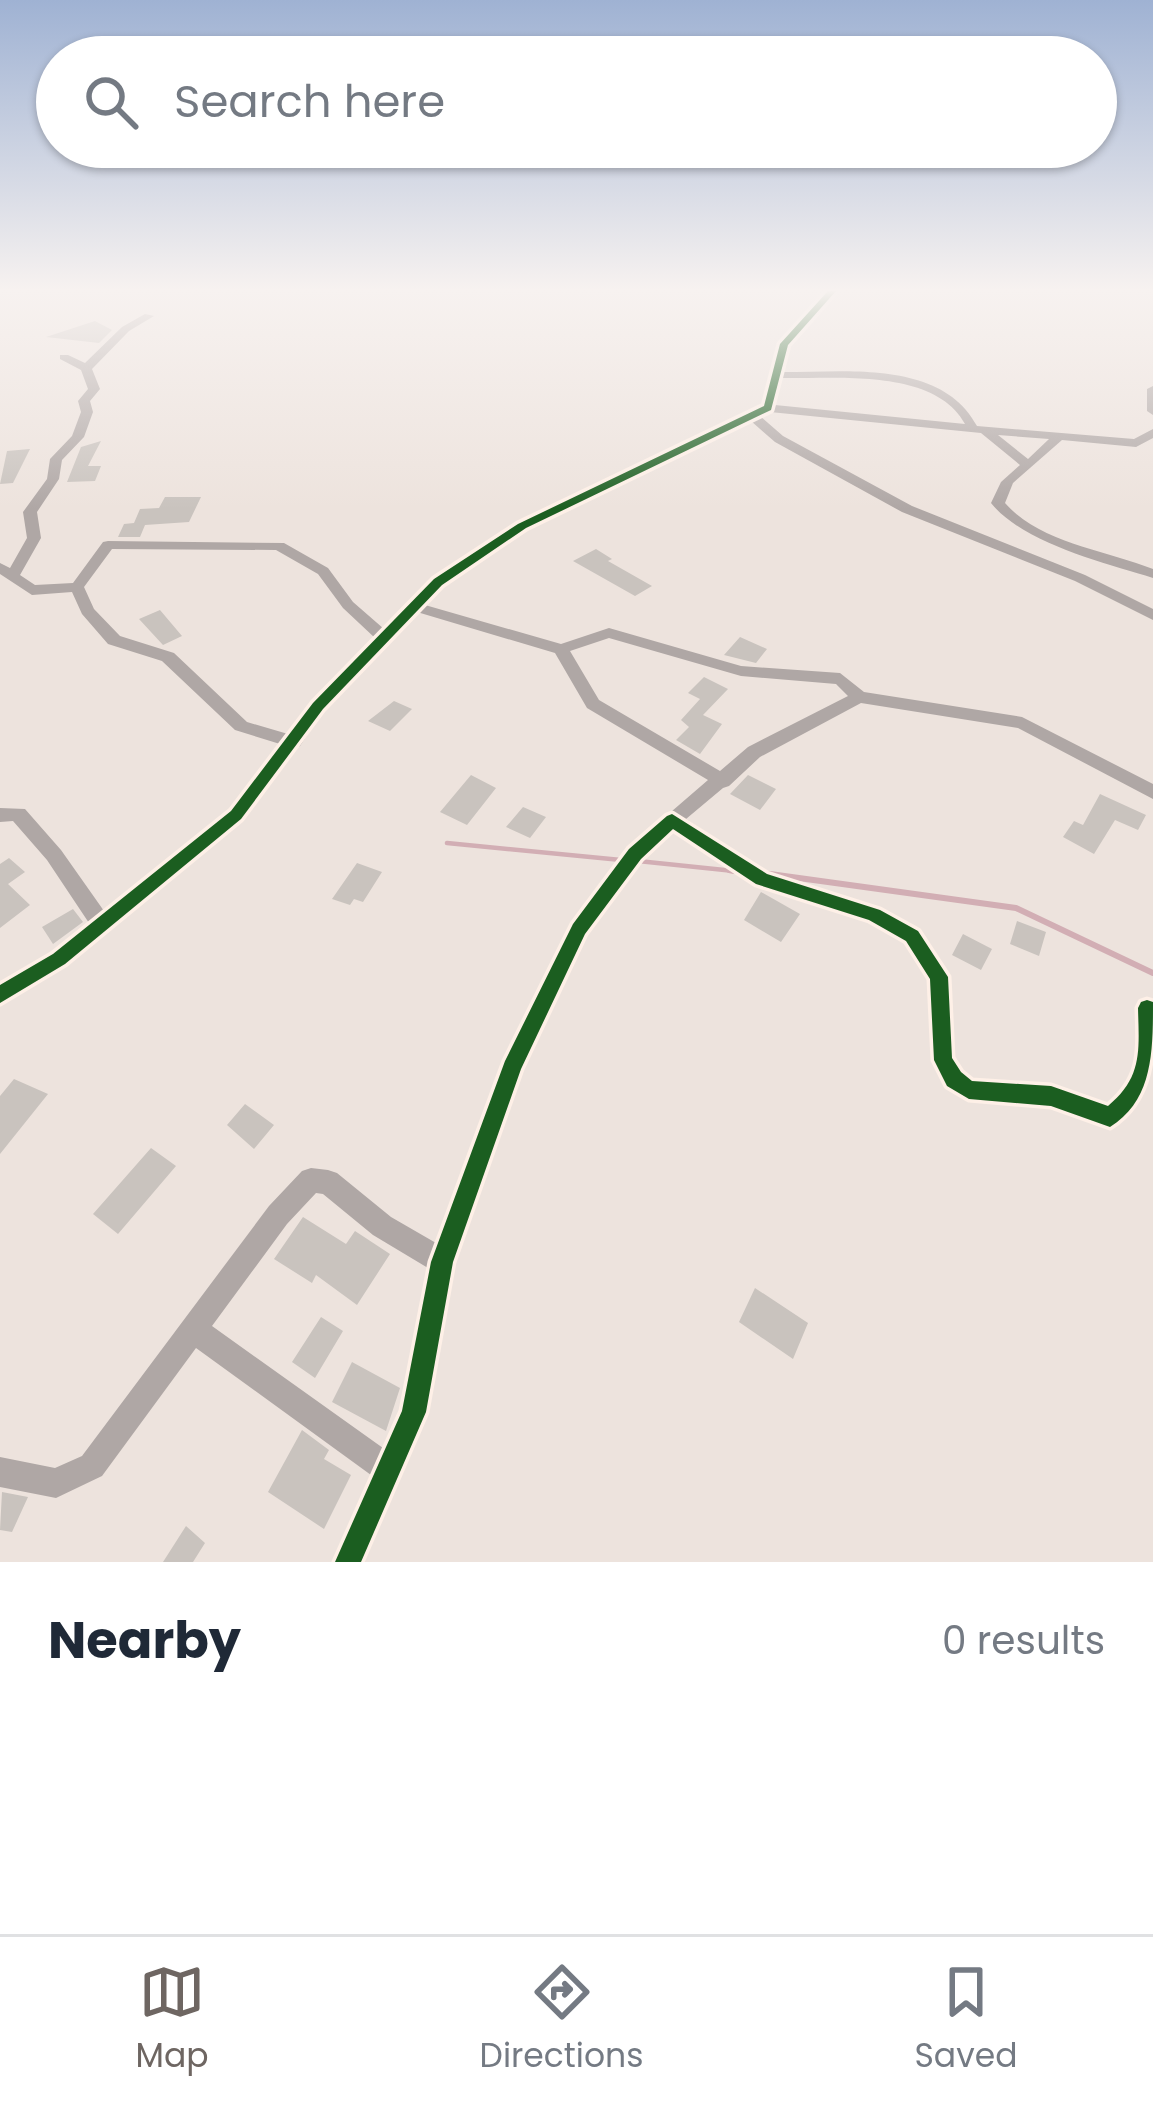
<!DOCTYPE html>
<html lang="en">
<head>
<meta charset="utf-8">
<style>
	:root { --surface:#fff; --page:#f2f2f3; --text:#1f2937; --muted:#747a83; --line:#e0e1e3; --accent:#6e6662 }
	body { margin:0; font-family:Poppins,sans-serif; background:var(--page); color:var(--text) }
	.list { margin:0; padding:0; list-style:none }
	h2 { display:flex; justify-content:space-between; align-items:center; height:156px; margin:0; padding:0 48px; font-size:51px }
	h2 small { font-size:39px; font-weight:400; color:var(--muted) }
	.icon { flex:none; width:66px; height:66px; fill:none; stroke:currentColor; stroke-width:2; stroke-linecap:round; stroke-linejoin:round }
	.map { position:relative; flex:none; width:1153px; height:1562px; overflow:hidden }
	.search { position:absolute; background:var(--surface); box-shadow:0 3px 9px #0004; left:36px; right:36px; top:36px; height:132px; display:flex; align-items:center; gap:30px; box-sizing:border-box; padding:0 42px; border-radius:66px; color:var(--muted); font-size:45px }
	.sheet { height:372px; background:var(--surface) }
	nav { display:flex; justify-content:space-around; align-items:center; box-sizing:border-box; height:168px; border-top:3px solid var(--line); background:var(--surface); font-size:33px; color:var(--muted) }
	nav a { display:grid; justify-items:center; gap:6px }
	nav .on { color:var(--accent) }
	.map>svg:first-child { display:block }
	.lines { fill:none; stroke-linecap:round; stroke-linejoin:round }
	.stream-far1 { stroke:#d2aeb4; stroke-width:4.5 }
	.stream { stroke:#d2aeb4; stroke-width:6 }
	.building { fill:#c9c3be }
	.street { fill:#afa7a5; fill-rule:evenodd }
	.cycleway-casing { stroke:#fef0e7; stroke-width:7 }
	.cycleway { fill:#1b5e20; fill-rule:evenodd }
</style>
</head>
<body>
<div class="map">
<svg width="1153" height="1562" viewBox="0 0 1153 1562">
	<rect width="100%" height="100%" fill="#ede3dd"/>
	<g class="lines">
		<!-- stream-far1 -->
		<path class="stream-far1" d="M447,843l174,17
			M638,861l96,10"/>
		<!-- stream -->
		<path class="stream" d="M729,870l5,1
			M770,874l246,34 137,65"/>
	</g>
	<!-- building -->
	<path class="building" d="M95,321l17,9 -13,13 -53,-6z
		M101,441l-13,25h13l-6,15 -28,1 14,-35z
		M30,449l-17,34 -13,1 7,-33z
		M165,497h36l-12,25 -44,3 -5,12h-22l6,-13 10,-1 6,-14 19,-1z
		M596,549l16,10 -4,2 44,25 -17,10 -62,-35z
		M160,610l22,26 -19,9 -24,-26z
		M740,637l27,12 -11,14 -32,-8z
		M704,677l24,12 -25,26 19,9 -22,30 -24,-14 13,-13 -8,-7 19,-21 -12,-6z
		M394,701l18,8 -22,22 -22,-10z
		M471,775l25,13 -29,37 -27,-13z
		M748,775l28,14 -16,21 -30,-16z
		M1100,794l46,21 -8,15 -23,-10 -21,34 -31,-17 11,-16 9,4z
		M523,807l23,10 -16,21 -24,-11z
		M9,858l16,14 -17,12 22,21 -30,23v-64z
		M357,863l25,9 -19,30 -9,-3 -4,6 -18,-6z
		M761,892l39,22 -19,28 -37,-22z
		M73,909l10,13 -30,22 -11,-17z
		M1017,921l29,11 -7,24 -29,-12z
		M963,934l29,15 -11,21 -29,-15z
		M14,1079l34,15 -48,60v-58z
		M245,1104l29,21 -20,24 -27,-24z
		M151,1148l25,18 -58,68 -25,-20z
		M303,1217l43,27 9,-13 35,23 -33,51 -41,-30 -4,8 -38,-24z
		M755,1288l53,35 -15,36 -54,-37z
		M321,1317l22,14 -28,47 -23,-16z
		M352,1362l48,26 -14,43 -54,-29z
		M302,1430l27,20 -5,9 27,16 -27,54 -56,-37z
		M2,1492l26,5 -16,35 -12,-2z
		M186,1526l19,17 -12,19h-30z"/>
	<g class="lines">
		<!-- street -->
		<path class="street" d="M827,291h10l-48,54 -6,27c64,0 159,-12 194,54l157,13 19,-10v9l-17,9 -74,-7 -49,43 -8,20c35,40 100,47 148,66v9c-49,-15 -130,-35 -162,-75l10,-21 19,-17 -39,-32 -211,-21 -10,4 23,20 129,70 173,69 68,34v11l-78,-39 -173,-69 -127,-70 -24,-21 -224,108 -84,56 -18,20 136,39 48,-16 132,38 99,7 24,19 158,25 131,67v15l-135,-71 -157,-25 -101,54 -31,29 -6,2 -37,31 82,54 113,36 38,21 31,47 4,81 8,13 11,8 78,6 56,19c34,-28 30,-55 29,-96l3,-7 8,-3 6,2c0,49 0,105 -43,129l-59,-22 -82,-6 -23,-14 -14,-27 -4,-81 -23,-37 -37,-20 -113,-37 -82,-55 -31,29 -56,76 -63,135 -68,192 -27,150 -64,150h-32l39,-87 -175,-127 -94,128 -46,22 -56,-11v-30l55,11 27,-12 187,-250 33,-35 9,-3 17,2 9,3 54,44 45,26 65,-176 71,-144 56,-74 80,-69 -121,-72 -32,-55 -138,-41 -93,98 -24,36 -4,2 -53,72 -177,146 -66,39v-22l52,-31 37,-29 -42,-63 -34,-39 -13,1v-14l25,1 36,41 43,61 125,-101 51,-66 -45,-14 -73,-69 -54,-17 -26,-30 -10,-22 -40,3 -32,-21v-11l10,5 17,-30 -4,-26 24,-33 3,-20 22,-23 9,-24 -3,-11 10,-12 -7,-19 -21,-11v-4h8l17,8 37,-36 23,-13 9,2 -25,15 -37,38 8,20 -10,12 3,11 -9,25 -22,23 -3,19 -22,33 4,26 -21,37 15,10 38,-2 30,-41 5,-1 176,2 44,25 25,34 31,27 49,-50 84,-56 246,-117 16,-62zM781,378c55,1 154,-10 184,46l-190,-19zM998,435l51,4 -21,20zM112,549l164,1 42,24 25,34 32,30 -63,64 -24,32 -41,-12 -73,-69 -54,-17 -26,-27 -10,-22zM609,638l132,38 95,8 12,12 -100,51 -28,24 -121,-71 -29,-49zM316,1193l7,1 50,41 55,33 -28,143 -17,37 -171,-122 75,-102z
			M1153,386v29l-6,-4v-22z"/>
		<!-- cycleway casing -->
		<g class="cycleway-casing">
			<path id="cycleway" d="M828,291h8l-48,54 -17,65 -245,118 -84,57 -119,124 -82,110 -176,145 -65,39v-18l53,-31 178,-143 82,-108 121,-124 84,-55 246,-118 16,-62z
				M672,814l95,60 113,36 38,21 30,46 4,81 9,14 11,9 79,5 57,20c35,-29 31,-56 30,-98l3,-6 6,-2 6,2c0,50 0,98 -43,125l-59,-21 -82,-7 -22,-13 -13,-26 -4,-81 -24,-38 -37,-21 -113,-36 -83,-55 -32,30 -56,75 -64,135 -68,193 -27,150 -65,150h-26l67,-151 29,-149 74,-201 68,-137 56,-75 38,-33z"/>
		</g>
		<!-- cycleway -->
		<use href="#cycleway" class="cycleway"/>
	</g>
	<!-- sky -->
	<linearGradient id="sky" x2="0" y2="1"><stop stop-color="#9fb2d3"/><stop offset="0.57" stop-color="#f7f2f0"/><stop offset="1" stop-color="#f7f2f0" stop-opacity="0"/></linearGradient>
	<rect width="1153" height="509" fill="url(#sky)"/>
</svg>
<div class="search"><svg class="icon" aria-label="search" viewBox="0 0 24 24"><circle cx="10" cy="10" r="6"/><path d="M15 15l6 6"/></svg>Search here</div>
</div>
<section class="sheet">
<h2>Nearby<small>0 results</small></h2>
<ul class="list">
</ul>
</section>
<nav>
<a class="on"><svg class="icon" aria-label="map" viewBox="0 0 24 24"><path d="M3 6l6-2 6 2 6-2v14l-6 2-6-2-6 2zM9 4v14M15 6v14"/></svg>Map</a>
<a><svg class="icon" aria-label="directions" viewBox="0 0 24 24"><path d="M12 3l9 9-9 9-9-9zM9 14v-3h6M13 9l2 2-2 2"/></svg>Directions</a>
<a><svg class="icon" aria-label="saved" viewBox="0 0 24 24"><path d="M7 4h10v16l-5-4-5 4z"/></svg>Saved</a>
</nav>
</body>
</html>
